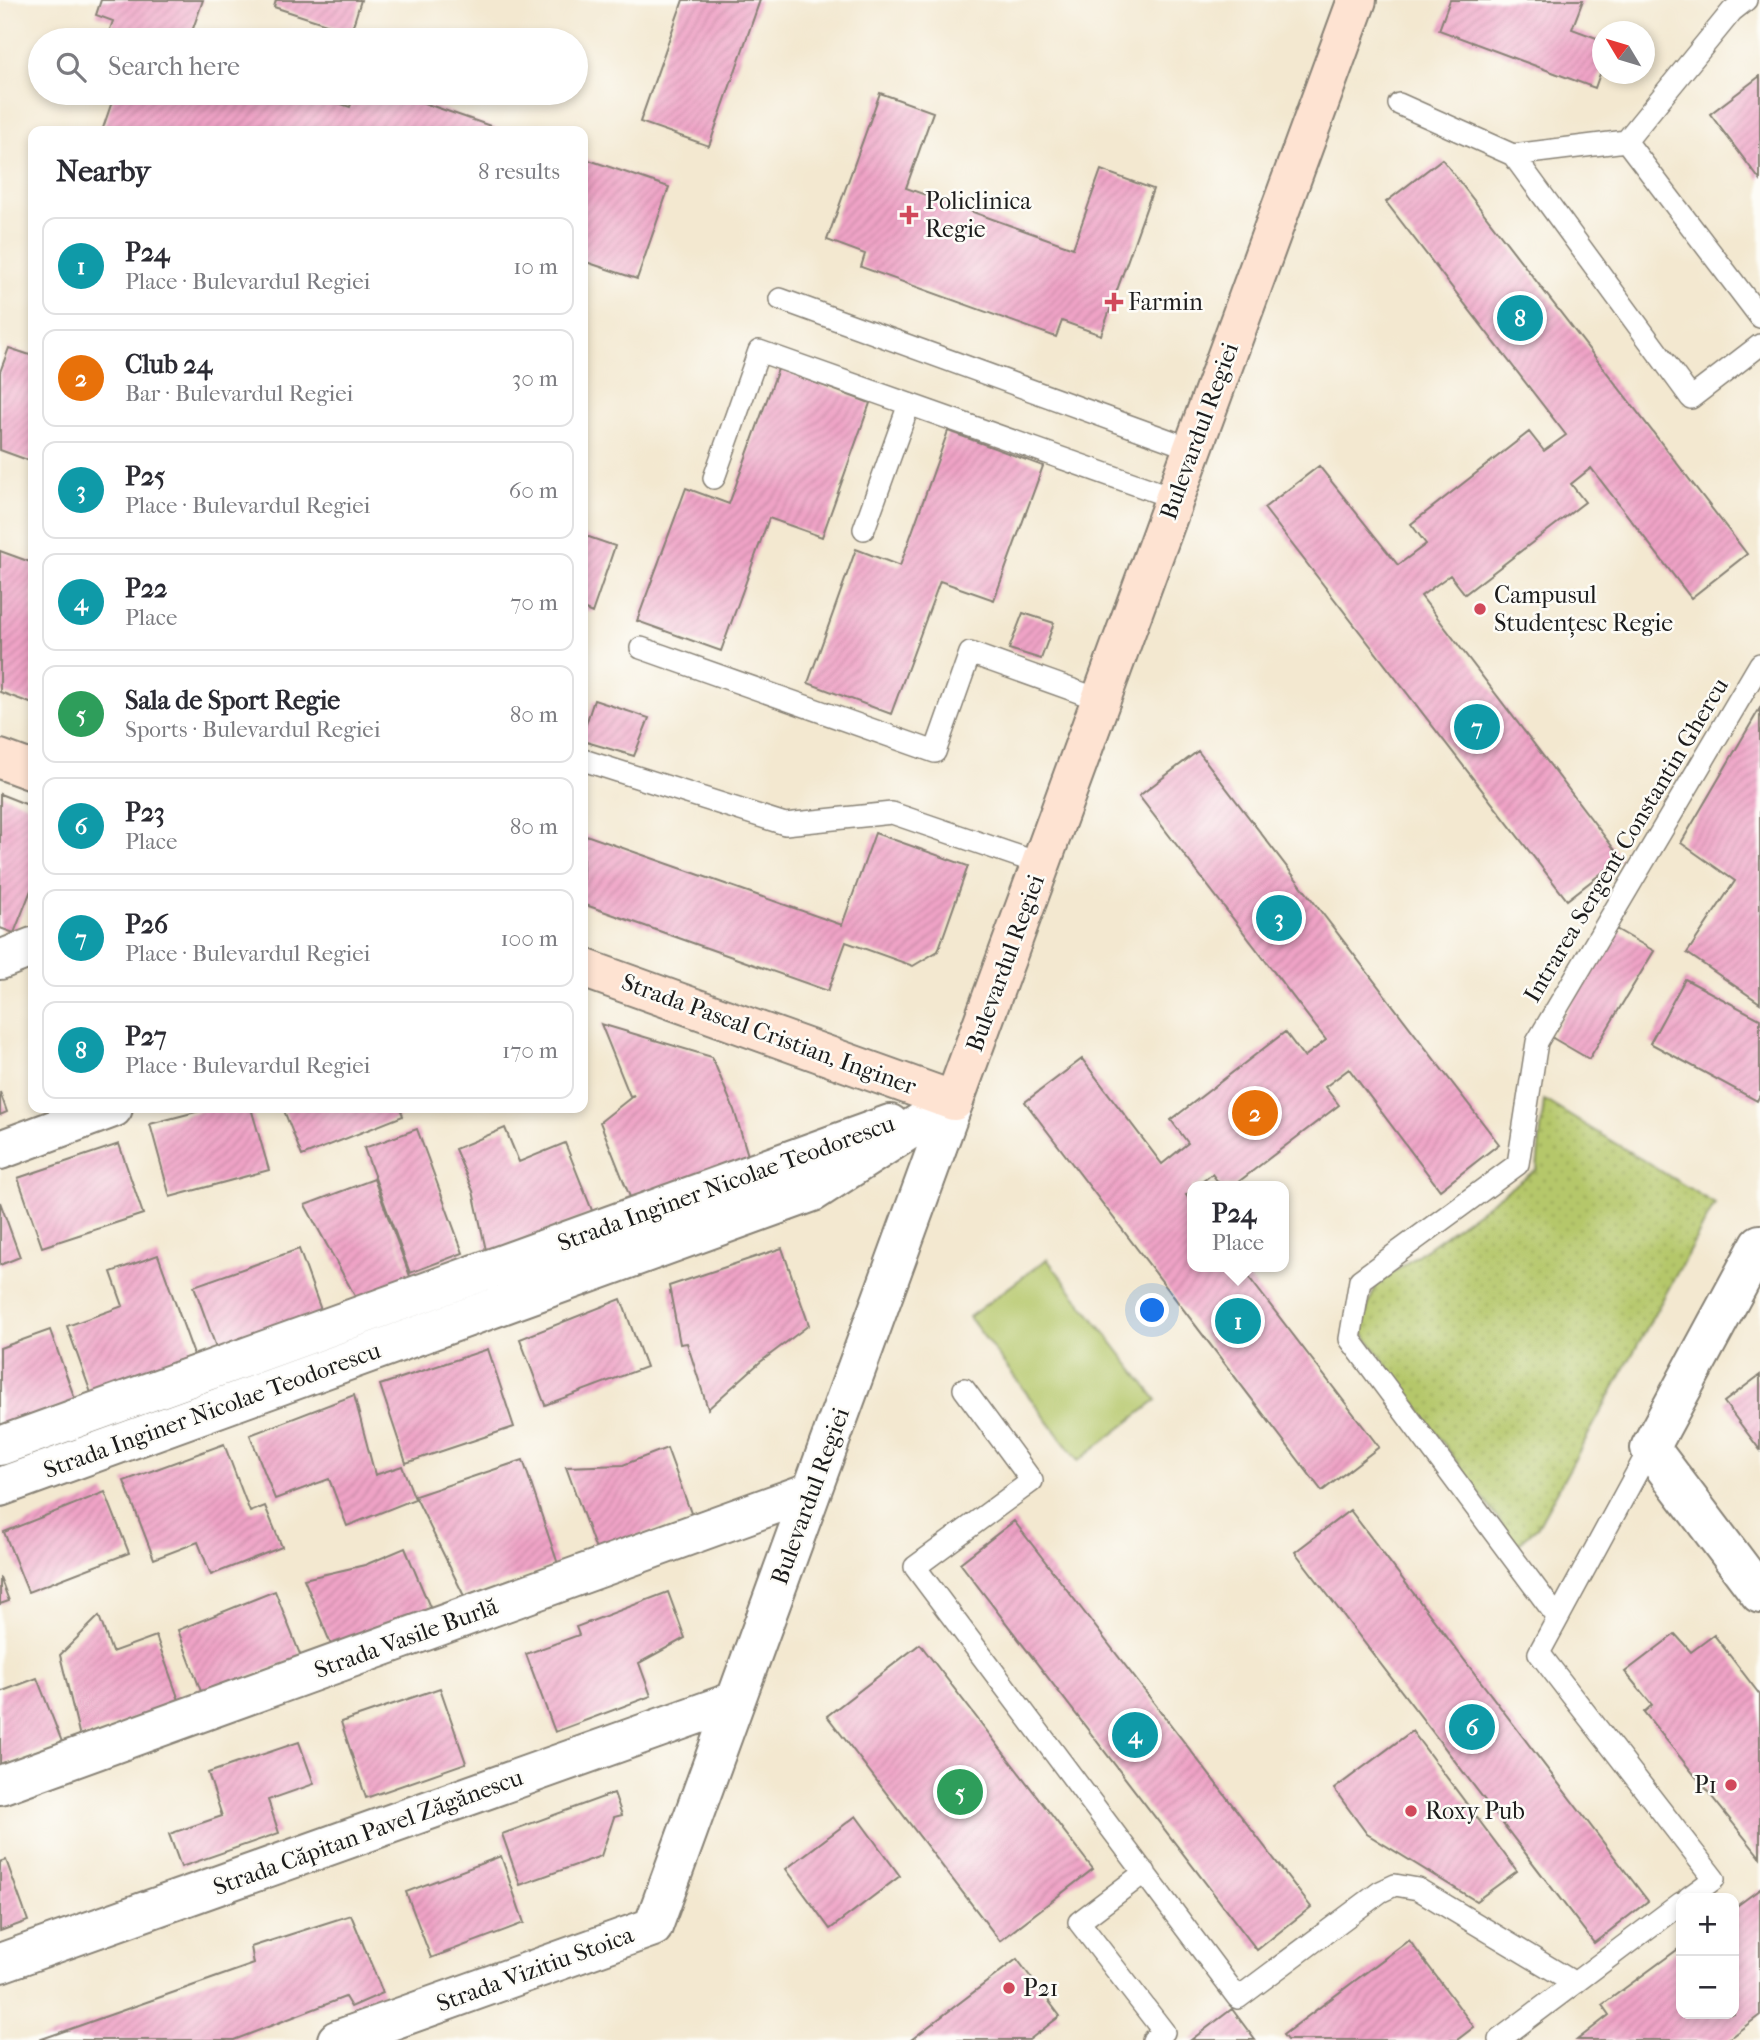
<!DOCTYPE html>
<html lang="en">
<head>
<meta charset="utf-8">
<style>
	:root { --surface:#fff; --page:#f7f7f7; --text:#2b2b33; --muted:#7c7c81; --line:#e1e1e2; --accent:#d1495b }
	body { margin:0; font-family:"IM FELL French Canon",serif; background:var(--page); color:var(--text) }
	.controls { position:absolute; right:21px; bottom:21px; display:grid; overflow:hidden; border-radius:14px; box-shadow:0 4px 10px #0003 }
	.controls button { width:63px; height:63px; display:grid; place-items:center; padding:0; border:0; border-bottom:2px solid var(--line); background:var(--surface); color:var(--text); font:35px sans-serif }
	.compass { position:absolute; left:1592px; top:21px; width:63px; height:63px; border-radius:50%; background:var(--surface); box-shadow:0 4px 10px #0003; rotate:308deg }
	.you { position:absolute; left:1153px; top:1311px; width:24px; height:24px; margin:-18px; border:5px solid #fff; border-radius:50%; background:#1a73e8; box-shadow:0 0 0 10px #1a73e833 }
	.badge { display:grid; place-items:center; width:46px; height:46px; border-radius:50%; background:var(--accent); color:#fff; font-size:23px; font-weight:700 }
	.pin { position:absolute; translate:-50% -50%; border:4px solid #fff; box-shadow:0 2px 7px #0006 }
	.popup { position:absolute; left:1187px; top:1181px; width:102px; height:91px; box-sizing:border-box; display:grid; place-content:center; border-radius:14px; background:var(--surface); filter:drop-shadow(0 2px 5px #0005); font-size:23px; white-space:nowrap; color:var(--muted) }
	.popup b { font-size:26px; color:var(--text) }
	.popup::after { content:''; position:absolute; left:50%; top:100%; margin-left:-14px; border:14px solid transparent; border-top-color:var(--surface) }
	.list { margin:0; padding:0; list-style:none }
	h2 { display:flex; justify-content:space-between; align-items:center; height:91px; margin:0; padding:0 28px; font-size:30px }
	h2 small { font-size:23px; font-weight:400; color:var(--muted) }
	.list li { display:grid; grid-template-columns:46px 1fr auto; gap:21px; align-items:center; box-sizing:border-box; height:98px; margin:0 14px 14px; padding:0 14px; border:2px solid var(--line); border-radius:14px }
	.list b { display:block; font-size:26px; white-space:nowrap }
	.list p { margin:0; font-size:23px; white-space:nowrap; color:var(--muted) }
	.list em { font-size:23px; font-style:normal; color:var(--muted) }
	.icon { flex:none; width:38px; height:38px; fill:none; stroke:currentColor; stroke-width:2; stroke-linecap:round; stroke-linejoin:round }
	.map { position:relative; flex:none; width:1760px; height:2040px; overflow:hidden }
	.search { position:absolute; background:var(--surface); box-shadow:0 4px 10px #0003; left:28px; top:28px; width:560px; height:77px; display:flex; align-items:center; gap:18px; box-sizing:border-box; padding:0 24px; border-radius:38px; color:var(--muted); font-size:26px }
	.panel { position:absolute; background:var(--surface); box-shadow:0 4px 10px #0003; left:28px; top:126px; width:560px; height:987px; border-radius:14px }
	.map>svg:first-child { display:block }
	.grass { fill:url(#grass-dots); stroke:#687243; stroke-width:2 }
	.park { fill:#b5c76a; stroke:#687243; stroke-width:2 }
	.building { fill:url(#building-hatch) }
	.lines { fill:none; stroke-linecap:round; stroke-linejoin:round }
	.lane-casing { stroke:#888276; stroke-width:24 }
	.street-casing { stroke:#888276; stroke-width:42 }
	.secondary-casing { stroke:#888276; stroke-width:42 }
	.lane { stroke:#fff; stroke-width:21 }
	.street { stroke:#fff; stroke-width:38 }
	.secondary { stroke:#fee3d2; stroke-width:38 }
	.poi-dot { fill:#d1495b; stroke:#fdfcf7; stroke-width:2.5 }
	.labels { text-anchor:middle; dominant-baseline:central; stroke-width:5; stroke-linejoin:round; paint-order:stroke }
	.poi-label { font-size:24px; fill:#1c1c1c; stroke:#fdfcf7; text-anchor:start }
	.street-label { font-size:24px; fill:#1c1c1c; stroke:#fdfcf7 }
</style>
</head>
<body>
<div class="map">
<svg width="1760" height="2040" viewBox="0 0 1760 2040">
	<defs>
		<pattern id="grass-dots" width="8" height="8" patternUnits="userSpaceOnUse" patternTransform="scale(1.75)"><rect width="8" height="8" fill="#b5c76a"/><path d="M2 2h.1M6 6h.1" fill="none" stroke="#9baa5b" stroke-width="1.8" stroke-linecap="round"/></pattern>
		<pattern id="building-hatch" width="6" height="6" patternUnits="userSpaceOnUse" patternTransform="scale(1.75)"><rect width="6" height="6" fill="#efa3c6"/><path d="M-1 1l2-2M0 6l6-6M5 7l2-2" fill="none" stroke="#cc8caa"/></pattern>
	</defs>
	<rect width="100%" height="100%" fill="#fdfcf7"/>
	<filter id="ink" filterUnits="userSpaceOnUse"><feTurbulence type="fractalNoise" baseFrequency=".0143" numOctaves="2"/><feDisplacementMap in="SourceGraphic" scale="14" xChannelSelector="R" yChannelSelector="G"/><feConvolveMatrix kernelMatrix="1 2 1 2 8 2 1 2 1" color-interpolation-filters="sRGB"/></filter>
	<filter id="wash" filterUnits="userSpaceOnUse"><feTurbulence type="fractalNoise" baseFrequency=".00686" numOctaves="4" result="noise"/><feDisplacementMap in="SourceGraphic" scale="28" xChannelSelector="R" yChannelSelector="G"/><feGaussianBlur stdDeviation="1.57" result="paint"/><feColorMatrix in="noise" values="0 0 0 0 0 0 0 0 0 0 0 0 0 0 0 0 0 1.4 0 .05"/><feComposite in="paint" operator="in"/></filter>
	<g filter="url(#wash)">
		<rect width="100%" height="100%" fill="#f3e8d0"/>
		<!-- grass -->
		<path class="grass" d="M1544,1100l171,104 -177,322 -21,19 -157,-217 16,-43 161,-116z"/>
		<!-- park -->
		<path class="park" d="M1047,1259l110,141 -79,61 -109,-144z"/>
		<g id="blocks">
			<!-- building -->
			<path class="building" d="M101,0h102l-14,40h-83l7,-19 -17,-6z
				M276,0h85l-10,32 -77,-25z
				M683,0h77l-51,146 -69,-24z
				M1450,0h133l-11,29 30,11v28l-7,20 -156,-58z
				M1760,76v104l-50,-66z
				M115,93h194l41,14 5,-14h40l110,38h-403z
				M880,93l53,19 -27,76 167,60 28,-78 52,19 -52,146 -39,-14 -6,16 -195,-70 4,-13 -38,-14z
				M583,158l86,29 -32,92 -54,-18z
				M1442,159l305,395 -56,44 -100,-130 -20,16 14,18 -120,92 -15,-19 -29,21 200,262 -54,42 -303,-392 55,-42 79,99 28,-21 -15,-20 118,-92 15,19 22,-16 -180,-233z
				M9,348l24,8v106l-33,-12v-78z
				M778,369l92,34 -48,134 -53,-19 -48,133 -84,-30 49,-133 43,16z
				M948,431l95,35 -49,134 -54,-19 -49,133 -83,-31 48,-134 44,17z
				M583,535l32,11 -23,67 -9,-4z
				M0,551l33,12v141l-33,-12z
				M1023,613l31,10 -13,36 -32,-10z
				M594,700l55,18 -15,38 -51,-15v-8z
				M1760,708v295l-73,-50 48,-72 -54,-38z
				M1198,751l301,393 -59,46 -91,-121 -24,18 14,18 -106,81h-12l-9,-12 -15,12h-5v4l-6,5 6,8v64h49l138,180 -57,44 -297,-389 57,-43 80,105 26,-21 -17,-23 114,-88 19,25 22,-17 -187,-244z
				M0,794l33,13v78l-19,48 -14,-5z
				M875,833l93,33 -30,85 -25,15 -67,-24 -18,49 -245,-87v-58l3,-11 256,90z
				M1616,929l38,22 -65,108 -38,-22z
				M1685,979l75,40v76l-3,6 -107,-58z
				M601,1024l111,33 22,53 16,52 -86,35h-34l-30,-75 34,-27 -4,1z
				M0,1092l7,20 -7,3z
				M211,1108h40l18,62 -99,27 -20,-73z
				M283,1108h117l3,8 -101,40z
				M505,1128l14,34 46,-19 28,70 -106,42 -14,-64 -18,-42z
				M417,1129l46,124 -53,20 -46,-125z
				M119,1144l24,70 -101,33 -24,-69z
				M374,1179l37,100 -55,19 -51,-93z
				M0,1202l20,55 -20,8z
				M782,1248l27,77 -50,38 -51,46 -21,-66 -7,1 -11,-58z
				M299,1249l23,64 -105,37 -23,-64z
				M158,1255l36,100 -103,38 -24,-67 56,-20 -12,-34z
				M621,1299l25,68 -101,38 -25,-66z
				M50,1330l26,72 -76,27v-81z
				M488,1349l26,78 -108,36 -26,-78z
				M1760,1375v75l-36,-48z
				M354,1395l21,80 27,-9 13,33 -68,27 -18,-47 -54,20 -25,-64z
				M224,1444l26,68 15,-6 17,41 -71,28 -13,-33 -44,17 -30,-78z
				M667,1448l25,68 -96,34 -30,-83 57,-2z
				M523,1460l35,104 -94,32 -49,-100z
				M105,1492l24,61 -101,39 -24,-60z
				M1350,1510l298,391 -54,42 -299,-391z
				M1014,1521l297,386 -54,43 -297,-387z
				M405,1548l27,64 -98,40 -30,-73 61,-14z
				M0,1577l9,24 -9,3z
				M275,1591l26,66 -99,37 -24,-64z
				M668,1592l17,46 -46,25 12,33 -96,36 -29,-78 53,-19 -3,-8z
				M99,1616l13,36 44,-16 24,67 -100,34 -20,-82z
				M1675,1634l16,18 23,-17 46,60v162l-116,-145 8,-7 -27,-33z
				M920,1644l173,225 -93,72 -173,-225z
				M37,1678l25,64 -62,23v-73z
				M440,1688l26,75 -100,35 -25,-76z
				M1412,1731l105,140 -41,30 -109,-67 -33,-45z
				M299,1742l15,42 -46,16 11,33 -98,34 -12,-33 53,-18 -14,-43z
				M614,1793l8,22 -8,2 -13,39 -81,29 -18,-51z
				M856,1816l44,60 -70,53 -44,-60z
				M501,1856l23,67 -93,35 -25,-66z
				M6,1860l22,61 -28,10v-69z
				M1760,1889v126l-33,25h-150l32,-25 -7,-10 79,-58v67h53v-106z
				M351,1915l32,78 -32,14 -6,-10 -111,43h-195l215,-76 -3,-17z
				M1409,1940l65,87 -17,13h-170l-4,-5z
				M1017,1959l43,57 -31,24h-118z
				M1232,2009l23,31h-64z"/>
		</g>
	</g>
	<g filter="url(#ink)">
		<use href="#blocks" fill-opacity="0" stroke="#888276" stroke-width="2"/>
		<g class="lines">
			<!-- lane casing -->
			<g class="lane-casing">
				<path id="lane" d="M1746,0l-14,11 -106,130 -113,14 178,243 69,-53
					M1399,104l114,51
					M1626,141l134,176
					M780,299l413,150
					M714,478l45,-127 415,147
					M864,529l45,-125
					M641,648l294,104 35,-99 131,47
					M583,760l202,64 107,-11 149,51
					M964,1389l68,92 -117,86 323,431 142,-106 15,-7 23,4 157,94
					M1650,1448l-111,205 175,226 -26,19
					M1558,1618l-208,-279 10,-59 158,-116 19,-122 223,-378
					M1145,1872l-66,50 85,110 -11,8
					M1499,2040l182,-137"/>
			</g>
			<!-- street casing -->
			<g class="street-casing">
				<path id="street" d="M0,960l33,-13
					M0,1150l113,-42
					M1760,1244l-110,204 110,146
					M0,1446l890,-322
					M0,1487l813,-295 141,-91
					M0,1785l812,-294
					M0,1963l735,-262
					M337,2040l316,-113 301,-826"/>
			</g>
			<!-- secondary casing -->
			<g class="secondary-casing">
				<path id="secondary" d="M0,759l33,12
					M583,968l371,133 403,-1101"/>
			</g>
			<!-- lane -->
			<use href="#lane" class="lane"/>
			<!-- street -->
			<use href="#street" class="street"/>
			<!-- secondary -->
			<use href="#secondary" class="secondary"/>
		</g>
	</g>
	<!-- markers -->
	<g class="poi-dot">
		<path d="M905.5 204.5h7v7h7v7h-7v7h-7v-7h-7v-7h7z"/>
		<path d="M1110.5 291.5h7v7h7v7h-7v7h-7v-7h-7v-7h7z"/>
		<circle cx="1480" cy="609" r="7"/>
		<circle cx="1731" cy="1785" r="7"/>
		<circle cx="1411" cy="1811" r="7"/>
		<circle cx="1009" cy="1988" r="7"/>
	</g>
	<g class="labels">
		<!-- poi labels -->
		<g class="poi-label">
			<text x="925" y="201">Policlinica<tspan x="925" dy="28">Regie</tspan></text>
			<text x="1128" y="302">Farmin</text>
			<text x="1494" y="595">Campusul<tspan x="1494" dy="28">Studențesc Regie</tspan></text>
			<text x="1717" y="1785" text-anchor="end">P1</text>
			<text x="1425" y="1811">Roxy Pub</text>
			<text x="1023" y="1988">P21</text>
		</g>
		<!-- street labels -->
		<g class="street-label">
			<text transform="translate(1199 431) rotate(-70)">Bulevardul Regiei</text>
			<text transform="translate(1626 840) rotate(-59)">Intrarea Sergent Constantin Ghercu</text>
			<text transform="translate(1005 963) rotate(-70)">Bulevardul Regiei</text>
			<text transform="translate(769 1034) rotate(20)">Strada Pascal Cristian, Inginer</text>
			<text transform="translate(726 1183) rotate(-20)">Strada Inginer Nicolae Teodorescu</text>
			<text transform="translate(212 1410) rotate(-20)">Strada Inginer Nicolae Teodorescu</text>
			<text transform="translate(810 1496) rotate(-70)">Bulevardul Regiei</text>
			<text transform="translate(406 1638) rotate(-20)">Strada Vasile Burlă</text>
			<text transform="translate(368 1832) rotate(-20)">Strada Căpitan Pavel Zăgănescu</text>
			<text transform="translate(535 1969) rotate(-20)">Strada Vizitiu Stoica</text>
		</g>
	</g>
</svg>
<div class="controls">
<button>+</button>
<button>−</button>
</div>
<svg class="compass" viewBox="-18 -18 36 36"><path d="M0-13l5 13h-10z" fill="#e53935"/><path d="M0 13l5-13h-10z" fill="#7c7c81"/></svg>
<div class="you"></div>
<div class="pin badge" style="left:1238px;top:1321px;background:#0f9aa8">1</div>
<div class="popup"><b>P24</b>Place</div>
<div class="pin badge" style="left:1255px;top:1113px;background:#e8710a">2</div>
<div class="pin badge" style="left:1279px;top:918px;background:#0f9aa8">3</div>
<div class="pin badge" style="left:1135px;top:1735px;background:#0f9aa8">4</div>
<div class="pin badge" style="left:960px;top:1792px;background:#2e9e5b">5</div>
<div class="pin badge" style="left:1472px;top:1727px;background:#0f9aa8">6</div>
<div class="pin badge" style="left:1477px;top:727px;background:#0f9aa8">7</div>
<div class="pin badge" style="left:1520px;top:318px;background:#0f9aa8">8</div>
<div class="search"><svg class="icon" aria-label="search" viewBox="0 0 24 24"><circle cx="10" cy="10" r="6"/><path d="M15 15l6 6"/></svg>Search here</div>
<section class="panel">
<h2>Nearby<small>8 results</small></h2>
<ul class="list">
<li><span class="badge" style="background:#0f9aa8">1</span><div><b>P24</b><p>Place · Bulevardul Regiei</p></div><em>10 m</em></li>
<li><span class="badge" style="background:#e8710a">2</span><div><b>Club 24</b><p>Bar · Bulevardul Regiei</p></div><em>30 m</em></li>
<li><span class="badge" style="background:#0f9aa8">3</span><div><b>P25</b><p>Place · Bulevardul Regiei</p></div><em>60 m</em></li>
<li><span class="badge" style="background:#0f9aa8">4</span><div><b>P22</b><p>Place</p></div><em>70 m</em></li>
<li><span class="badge" style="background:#2e9e5b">5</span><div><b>Sala de Sport Regie</b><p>Sports · Bulevardul Regiei</p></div><em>80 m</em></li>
<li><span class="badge" style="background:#0f9aa8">6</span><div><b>P23</b><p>Place</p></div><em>80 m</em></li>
<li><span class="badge" style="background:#0f9aa8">7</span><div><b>P26</b><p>Place · Bulevardul Regiei</p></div><em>100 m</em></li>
<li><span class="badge" style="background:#0f9aa8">8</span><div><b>P27</b><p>Place · Bulevardul Regiei</p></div><em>170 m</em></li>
</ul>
</section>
</div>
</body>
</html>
